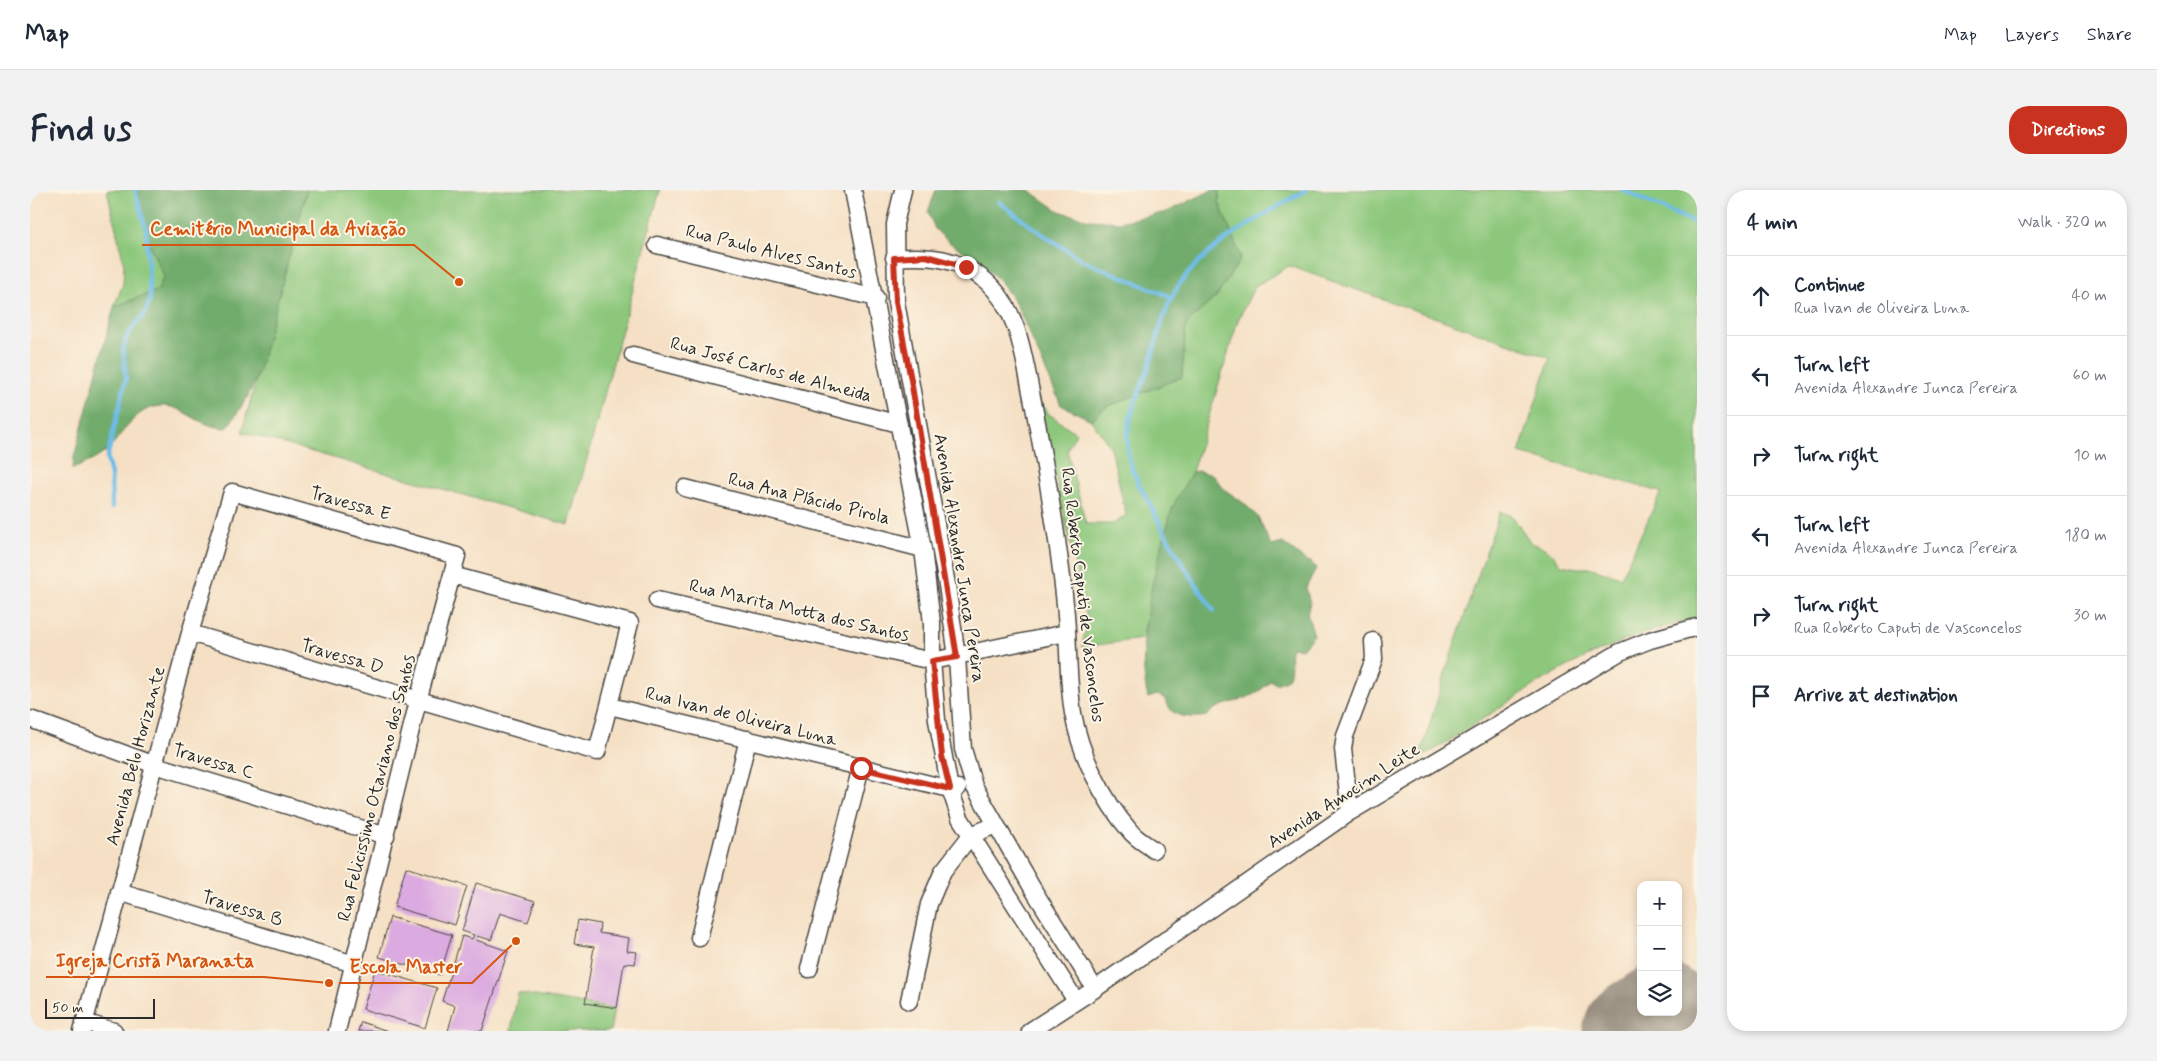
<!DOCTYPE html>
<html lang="en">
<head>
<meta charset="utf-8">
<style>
	:root { --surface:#fff; --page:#f2f2f3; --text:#1f2937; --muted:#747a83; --line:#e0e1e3; --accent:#c8321e }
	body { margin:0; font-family:Mynerve,sans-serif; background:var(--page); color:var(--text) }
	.controls { position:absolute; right:15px; bottom:15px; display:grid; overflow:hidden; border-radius:10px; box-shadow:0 2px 8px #0003 }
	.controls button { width:45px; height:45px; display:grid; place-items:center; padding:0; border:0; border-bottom:1px solid var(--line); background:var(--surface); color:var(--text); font:25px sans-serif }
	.scale { position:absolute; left:15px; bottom:12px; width:110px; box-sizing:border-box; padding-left:5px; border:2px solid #2b2b2b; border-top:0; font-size:14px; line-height:18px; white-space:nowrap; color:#2b2b2b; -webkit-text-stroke:4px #fcf5e5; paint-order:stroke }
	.stop { position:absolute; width:15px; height:15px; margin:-11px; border:4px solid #c8321e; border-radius:50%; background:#fff }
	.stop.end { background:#c8321e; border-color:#fff; box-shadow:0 1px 5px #0008 }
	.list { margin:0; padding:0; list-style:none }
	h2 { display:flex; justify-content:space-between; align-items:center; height:65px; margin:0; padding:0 20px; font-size:21px }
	h2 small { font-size:16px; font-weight:400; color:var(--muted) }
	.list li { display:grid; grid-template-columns:32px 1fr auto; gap:15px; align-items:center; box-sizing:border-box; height:80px; padding:0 20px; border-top:1px solid var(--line) }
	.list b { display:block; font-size:19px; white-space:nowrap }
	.list p { margin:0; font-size:16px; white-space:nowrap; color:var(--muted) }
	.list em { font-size:16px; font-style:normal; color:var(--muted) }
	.icon { flex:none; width:28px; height:28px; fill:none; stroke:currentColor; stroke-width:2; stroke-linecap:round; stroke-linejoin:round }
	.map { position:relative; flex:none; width:1667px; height:841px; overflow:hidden; border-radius:20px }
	header { display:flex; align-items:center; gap:30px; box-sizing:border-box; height:70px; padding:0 25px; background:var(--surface); border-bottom:1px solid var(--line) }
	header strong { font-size:24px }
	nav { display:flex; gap:28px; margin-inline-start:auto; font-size:18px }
	.intro { display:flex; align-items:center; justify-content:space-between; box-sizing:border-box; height:120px; padding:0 30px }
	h1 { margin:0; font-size:35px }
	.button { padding:12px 22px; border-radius:20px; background:var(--accent); color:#fff; font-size:18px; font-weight:700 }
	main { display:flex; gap:30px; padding:0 30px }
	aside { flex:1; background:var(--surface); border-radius:20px; box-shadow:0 2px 8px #0003 }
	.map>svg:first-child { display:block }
	.green { fill:#8cc77c; stroke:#5c7954 }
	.forest { fill:#71ac6c; stroke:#4e6c4c }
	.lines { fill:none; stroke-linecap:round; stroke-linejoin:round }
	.stream { stroke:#6dbce8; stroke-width:4.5 }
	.runway { stroke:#908678; stroke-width:100 }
	.building { fill:#dbaae0 }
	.minor-casing { stroke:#494642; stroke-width:19 }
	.minor { stroke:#fff; stroke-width:16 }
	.route { stroke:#c8321e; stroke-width:6 }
	.labels { text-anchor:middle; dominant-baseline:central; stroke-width:4; stroke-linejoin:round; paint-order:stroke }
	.street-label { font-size:18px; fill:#2b2b2b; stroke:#fcf5e5 }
	.leader { fill:none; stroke:#d5540f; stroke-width:2 }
	.callout-dot { fill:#d5540f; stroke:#fcf5e5; stroke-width:2 }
	.callout-label { font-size:19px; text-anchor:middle; font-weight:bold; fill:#d5540f; stroke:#fcf5e5; stroke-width:4; stroke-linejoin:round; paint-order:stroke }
</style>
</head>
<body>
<header>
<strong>Map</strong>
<nav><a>Map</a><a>Layers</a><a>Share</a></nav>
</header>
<div class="intro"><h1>Find us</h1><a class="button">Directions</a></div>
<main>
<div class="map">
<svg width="1667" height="841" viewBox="0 0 1667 841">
	<rect width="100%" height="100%" fill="#fcf5e5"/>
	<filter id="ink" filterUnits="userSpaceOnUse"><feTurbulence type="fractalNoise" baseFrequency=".02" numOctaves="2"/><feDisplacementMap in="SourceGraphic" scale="10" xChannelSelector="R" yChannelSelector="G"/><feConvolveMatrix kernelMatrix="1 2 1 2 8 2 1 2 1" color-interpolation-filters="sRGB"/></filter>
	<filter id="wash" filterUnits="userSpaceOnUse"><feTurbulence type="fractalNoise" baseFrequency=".0096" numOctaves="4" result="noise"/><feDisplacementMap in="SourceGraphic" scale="20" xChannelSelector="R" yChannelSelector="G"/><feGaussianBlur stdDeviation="1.12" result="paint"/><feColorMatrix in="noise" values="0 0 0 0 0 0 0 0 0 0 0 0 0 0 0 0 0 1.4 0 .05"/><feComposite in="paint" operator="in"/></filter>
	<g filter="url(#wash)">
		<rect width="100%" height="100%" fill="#f5e0c5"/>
		<!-- green -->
		<path class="green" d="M77,0h31l10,52 16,34 -6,14 -44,17 9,-23 1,-20z
			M277,0h353l-91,335 -327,-93z
			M1189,0h478v429c-59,12 -118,38 -168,70 -37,23 -72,48 -110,70l31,-101 50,-147 13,6 18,26c14,4 22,9 30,22l16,3h15l29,9 40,-85 -142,-39 31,-95 -261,-92 -34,20 -17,34 -46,152 -21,40 -29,127 -60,8 5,-28 -49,-220 11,15 27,19 -9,17 19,74h28l12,-9 -15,-67 -20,-28 15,-13 76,-30 4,-53 31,-28 24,-38 -22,-56z
			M488,803l96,16 -4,22h-99z"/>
		<!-- forest -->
		<path class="forest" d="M108,0h169l-49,184 -11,24 -20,30c-29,0 -43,-23 -65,-22 -27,1 -37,26 -53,42 -10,11 -23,15 -36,21l1,-12 40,-150 44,-17 6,-14 -16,-34z
			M906,0h93l30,21 30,9 30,2 48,-10 45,-22h7v12l22,56 -24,38 -31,28 -4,53 -76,30 -15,13 -30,-15 -43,-97 -8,-13 -12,-16 -20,-19 -28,-17 -15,-14 -7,-17z
			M1168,281l15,4 11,14 21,15 13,13 13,29 12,-3 23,18 5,1 5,6 -10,20 4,15 -3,10 7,22 -12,14 -10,-2c-4,10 2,18 -4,32l-12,5 -6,-4c-13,19 -35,20 -54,28 -4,2 -6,6 -10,8 -5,2 -22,1 -27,-1 -9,-3 -11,-10 -15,-17l-7,-3 -9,3c-14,-56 7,-129 23,-185 4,-14 14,-28 21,-41z"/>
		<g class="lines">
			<!-- stream -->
			<path class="stream" d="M1593,0l74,34
				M969,12l43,32 40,26 89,37
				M82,318l-1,-33 -4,-17 19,-79 -3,-30 5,-15 18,-22 4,-13 -4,-70 -11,-39
				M1184,421c-25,-35 -46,-71 -66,-110 -8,-14 -18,-32 -20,-49 -4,-30 10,-56 20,-83 8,-22 13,-53 24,-72 24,-48 89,-80 134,-107"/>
			<!-- runway -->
			<path class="runway" d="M1603,841l29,-19"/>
		</g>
		<g id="blocks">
			<!-- building -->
			<path class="building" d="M376,677l61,19 -12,39 -61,-18z
				M446,693l59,18 -7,21 -28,-9 -9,27 -14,-4 -1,4 32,11 -26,80h-34l7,-25 -13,-5 20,-65 10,3 2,-4 -12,-4z
				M360,727l62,18 -12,40 -61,-18z
				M548,730l22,4 -1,9 30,5 -2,13 10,1 -2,12 -11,-1 -7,45 -32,-5 9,-56 -20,-3z
				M345,780l62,18 -12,40 -62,-19z
				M331,832l27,9h-30z"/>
		</g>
	</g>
	<g filter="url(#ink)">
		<use href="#blocks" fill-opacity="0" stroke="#494642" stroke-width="1"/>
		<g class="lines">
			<!-- minor casing -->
			<g class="minor-casing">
				<path id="minor" d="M823,0l70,359 9,74v38l5,59 13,69 10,29 116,183
					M873,0l-8,34 1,78 51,283 10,72 6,92 11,37 60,105 61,98
					M627,55l219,53
					M864,68c35,-3 63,-1 92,23 34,30 38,79 47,121 13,67 25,134 32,202 4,36 2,73 8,109 7,41 30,87 57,118 6,8 16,13 24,19
					M603,165l266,69
					M655,298l238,61
					M627,410l275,61 134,-28
					M160,443l407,119 33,-129 -178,-48
					M580,516l340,83 8,-1
					M0,529l125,46 231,71
					M1320,622l-7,-63 2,-13 29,-77 -1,-18
					M89,702l235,72
					M669,748l49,-199
					M779,779l52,-202
					M879,811l20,-97 14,-33 28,-36 25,-10
					M54,832l30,9
					M52,841l108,-398 42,-141 225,64 -39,145 -81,330
					M1000,841l65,-42 255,-177 270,-160 30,-12 47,-13"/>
			</g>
			<!-- minor -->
			<use href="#minor" class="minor"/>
		</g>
	</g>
	<g class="lines" filter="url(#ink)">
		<!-- route -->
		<path class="route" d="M831,578l89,21 -8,-33 -10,-95 25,-4 -46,-277 -15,-78 -2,-44 32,-2 40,11"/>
	</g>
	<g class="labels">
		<!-- street labels -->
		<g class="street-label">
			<text transform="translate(741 62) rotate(14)">Rua Paulo Alves Santos</text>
			<text transform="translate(741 180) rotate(15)">Rua José Carlos de Almeida</text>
			<text transform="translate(779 309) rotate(14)">Rua Ana Plácido Pirola</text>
			<text transform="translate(320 314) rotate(16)">Travessa E</text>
			<text transform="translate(929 368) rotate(81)">Avenida Alexandre Junca Pereira</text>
			<text transform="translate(1052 405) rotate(83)">Rua Roberto Caputi de Vasconcelos</text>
			<text transform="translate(769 421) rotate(13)">Rua Marita Motta dos Santos</text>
			<text transform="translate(312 467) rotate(16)">Travessa D</text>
			<text transform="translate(711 527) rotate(14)">Rua Ivan de Oliveira Luna</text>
			<text transform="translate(106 566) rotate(-75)">Avenida Belo Horizante</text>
			<text transform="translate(183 572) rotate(17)">Travessa C</text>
			<text transform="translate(347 598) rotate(-76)">Rua Felicissimo Otaviano dos Santos</text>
			<text transform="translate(1314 606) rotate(-33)">Avenida Amocim Leite</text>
			<text transform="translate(212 719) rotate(17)">Travessa B</text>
		</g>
	</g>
	<!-- callouts -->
	<path class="leader" d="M429 92L384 55H112M299 793L234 787H16M486 751L442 793H309"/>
	<g class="callout-dot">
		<circle cx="429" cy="92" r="5"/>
		<circle cx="299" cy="793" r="5"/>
		<circle cx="486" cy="751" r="5"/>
	</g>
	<g class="callout-label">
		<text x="248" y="45">Cemitério Municipal da Aviação</text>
		<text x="125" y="777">Igreja Cristã Maranata</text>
		<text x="376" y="783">Escola Master</text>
	</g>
</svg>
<div class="controls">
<button>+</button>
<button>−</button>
<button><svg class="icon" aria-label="layers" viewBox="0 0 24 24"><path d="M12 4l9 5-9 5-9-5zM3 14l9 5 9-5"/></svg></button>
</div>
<div class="scale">50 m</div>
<div class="stop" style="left:831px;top:578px"></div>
<div class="stop end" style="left:936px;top:77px"></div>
</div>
<aside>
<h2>4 min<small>Walk · 320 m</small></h2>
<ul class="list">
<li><svg class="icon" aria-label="ahead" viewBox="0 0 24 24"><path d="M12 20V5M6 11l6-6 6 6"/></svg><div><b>Continue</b><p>Rua Ivan de Oliveira Luna</p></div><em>40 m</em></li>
<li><svg class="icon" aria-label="left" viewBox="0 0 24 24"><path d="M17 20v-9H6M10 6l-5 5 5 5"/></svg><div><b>Turn left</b><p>Avenida Alexandre Junca Pereira</p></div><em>60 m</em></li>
<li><svg class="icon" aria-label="right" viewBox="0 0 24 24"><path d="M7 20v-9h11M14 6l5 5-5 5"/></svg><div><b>Turn right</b></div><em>10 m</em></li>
<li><svg class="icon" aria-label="left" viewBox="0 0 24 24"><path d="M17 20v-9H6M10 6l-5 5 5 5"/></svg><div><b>Turn left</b><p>Avenida Alexandre Junca Pereira</p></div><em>180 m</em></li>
<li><svg class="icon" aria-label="right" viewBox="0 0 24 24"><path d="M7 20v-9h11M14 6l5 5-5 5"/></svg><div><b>Turn right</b><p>Rua Roberto Caputi de Vasconcelos</p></div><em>30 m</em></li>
<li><svg class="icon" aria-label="arrive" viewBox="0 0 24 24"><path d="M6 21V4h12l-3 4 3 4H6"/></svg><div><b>Arrive at destination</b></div></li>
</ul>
</aside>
</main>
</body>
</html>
